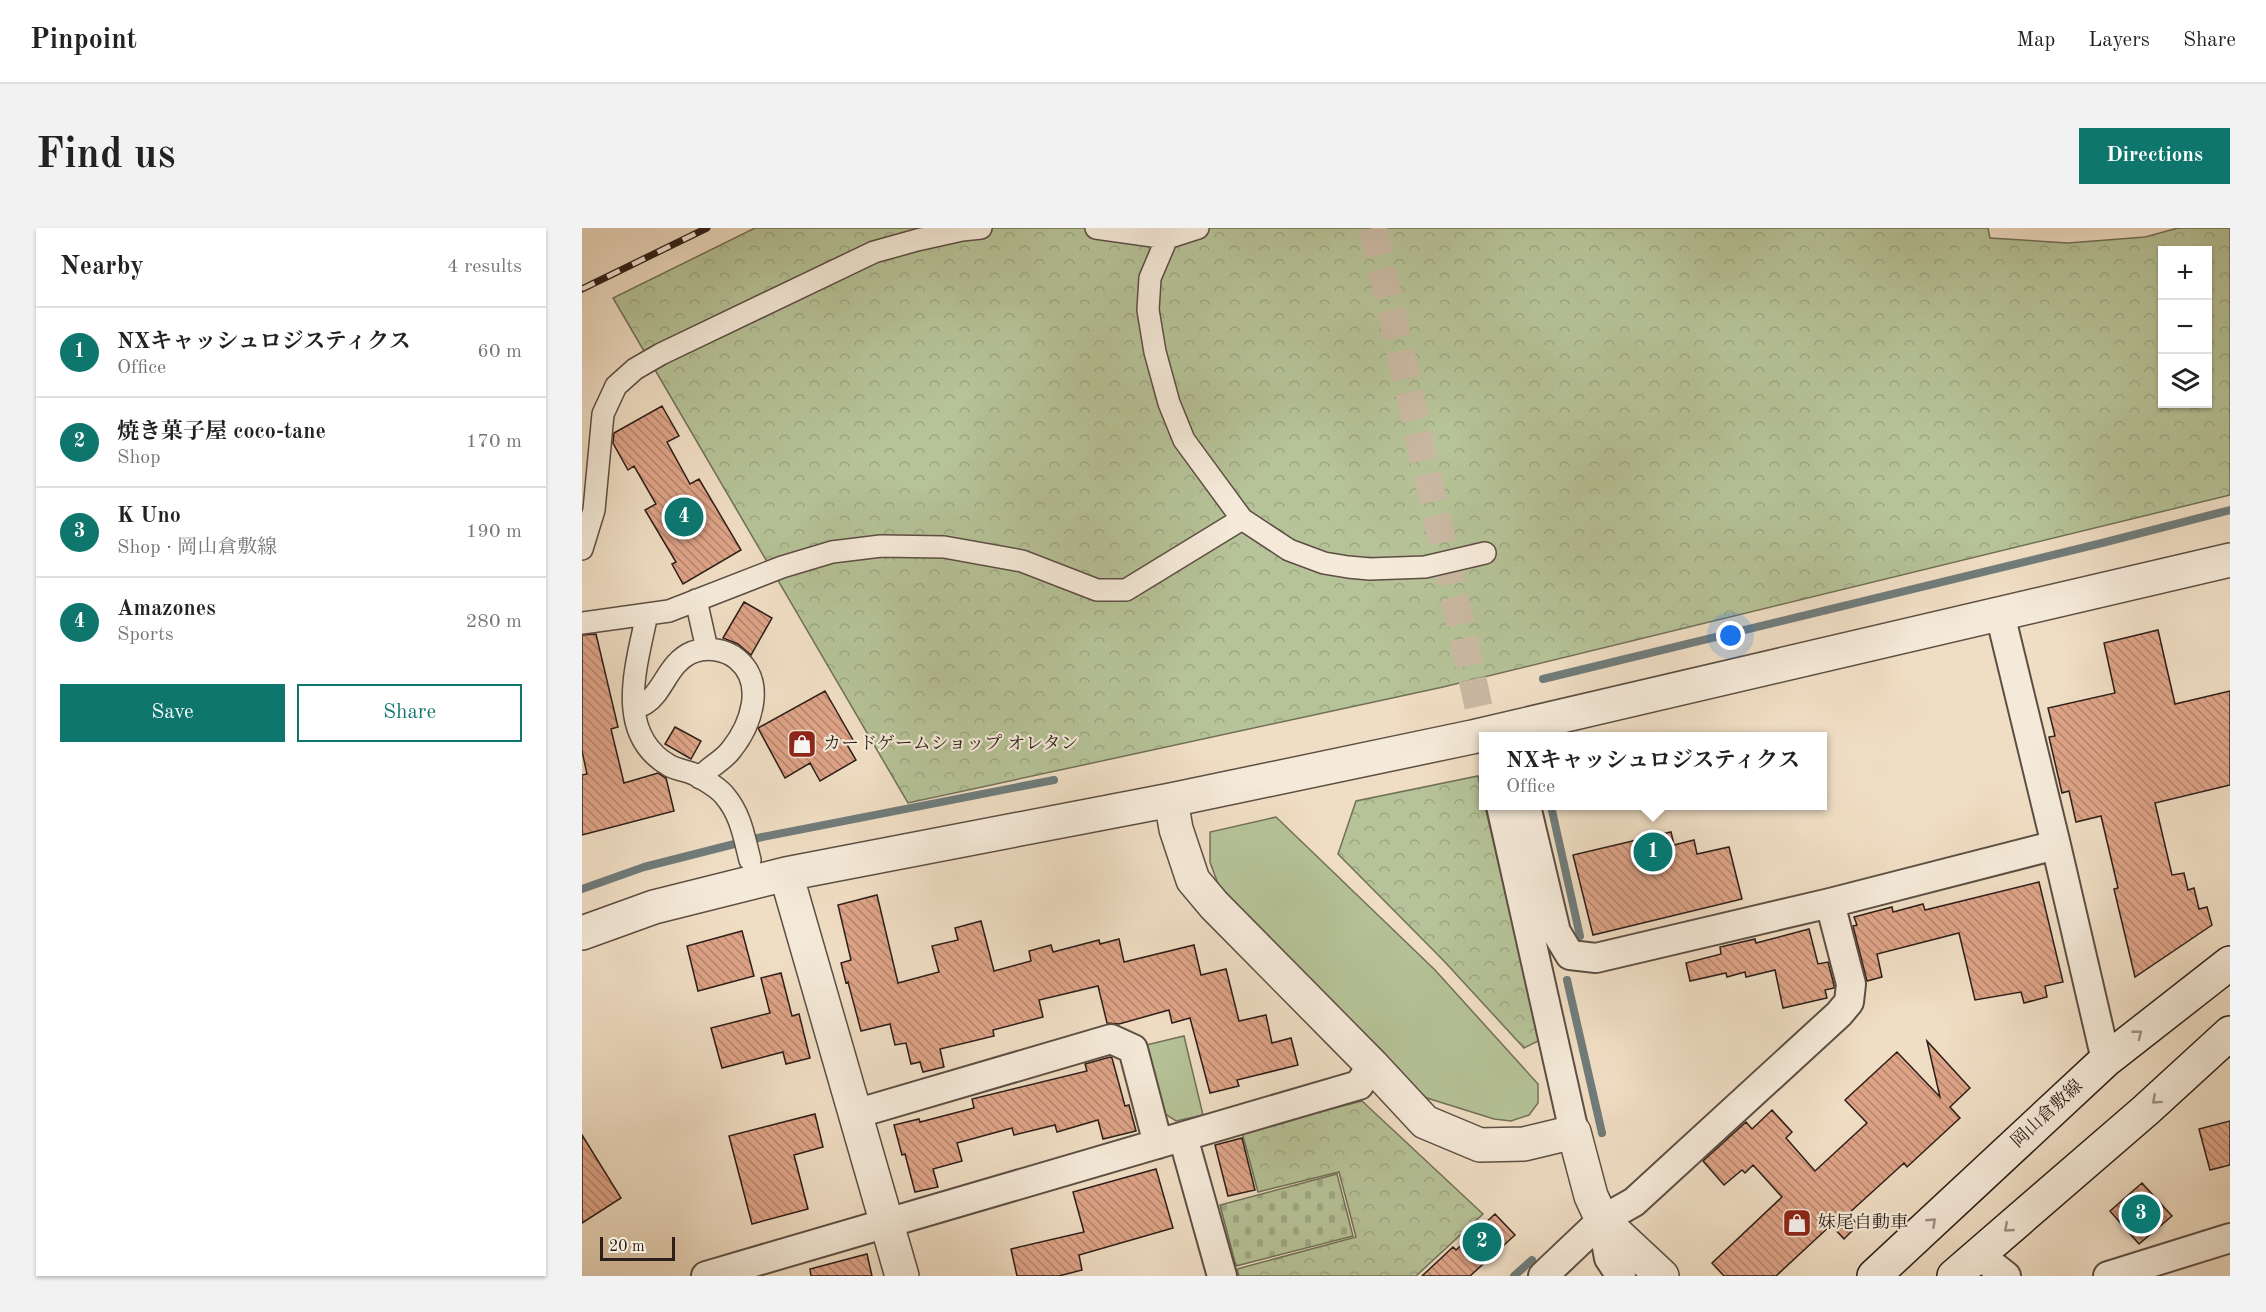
<!DOCTYPE html>
<html lang="en">
<head>
<meta charset="utf-8">
<style>
	:root { --surface:#fff; --page:#f2f2f2; --text:#222; --muted:#767676; --line:#e0e0e0; --accent:#0f766e }
	body { margin:0; font-family:"Old Standard TT","Noto Serif JP",serif; background:var(--page); color:var(--text) }
	.controls { position:absolute; right:18px; top:18px; display:grid; overflow:hidden; border-radius:0px; box-shadow:0 2px 4px #0004 }
	.controls button { width:54px; height:54px; display:grid; place-items:center; padding:0; border:0; border-bottom:2px solid var(--line); background:var(--surface); color:var(--text); font:30px sans-serif }
	.scale { position:absolute; left:18px; bottom:15px; width:75px; box-sizing:border-box; padding-left:6px; border:3px solid #2c1e19; border-top:0; font-size:16px; line-height:21px; white-space:nowrap; color:#2c1e19; -webkit-text-stroke:4px #f5ead9; paint-order:stroke }
	.you { position:absolute; left:1149px; top:408px; width:21px; height:21px; margin:-15px; border:4px solid #fff; border-radius:50%; background:#1a73e8; box-shadow:0 0 0 9px #1a73e833 }
	.badge { display:grid; place-items:center; width:39px; height:39px; border-radius:50%; background:var(--accent); color:#fff; font-size:20px; font-weight:700 }
	.pin { position:absolute; translate:-50% -50%; border:3px solid #fff; box-shadow:0 2px 6px #0006 }
	.popup { position:absolute; left:897px; top:504px; width:348px; height:78px; box-sizing:border-box; display:grid; place-content:center; border-radius:0px; background:var(--surface); filter:drop-shadow(0 2px 4px #0005); font-size:20px; white-space:nowrap; color:var(--muted) }
	.popup b { font-size:22px; color:var(--text) }
	.popup::after { content:''; position:absolute; left:50%; top:100%; margin-left:-12px; border:12px solid transparent; border-top-color:var(--surface) }
	.list { margin:0; padding:0; list-style:none }
	h2 { display:flex; justify-content:space-between; align-items:center; height:78px; margin:0; padding:0 24px; font-size:26px }
	h2 small { font-size:20px; font-weight:400; color:var(--muted) }
	.list li { display:grid; grid-template-columns:39px 1fr auto; gap:18px; align-items:center; box-sizing:border-box; height:90px; padding:0 24px; border-top:2px solid var(--line) }
	.list b { display:block; font-size:22px; white-space:nowrap }
	.list p { margin:0; font-size:20px; white-space:nowrap; color:var(--muted) }
	.list em { font-size:20px; font-style:normal; color:var(--muted) }
	.actions { display:flex; gap:12px; padding:18px 24px }
	.actions a { flex:1; padding:14px 0; border:2px solid var(--accent); border-radius:0px; text-align:center; font-size:21px; color:var(--accent) }
	.actions .main { background:var(--accent); color:#fff }
	.icon { flex:none; width:33px; height:33px; fill:none; stroke:currentColor; stroke-width:2; stroke-linecap:round; stroke-linejoin:round }
	.map { position:relative; flex:none; width:1648px; height:1048px; overflow:hidden; border-radius:0px }
	header { display:flex; align-items:center; gap:36px; box-sizing:border-box; height:84px; padding:0 30px; background:var(--surface); border-bottom:2px solid var(--line) }
	header strong { font-size:28px }
	nav { display:flex; gap:33px; margin-inline-start:auto; font-size:21px }
	.intro { display:flex; align-items:center; justify-content:space-between; box-sizing:border-box; height:144px; padding:0 36px }
	h1 { margin:0; font-size:42px }
	.button { padding:15px 27px; border-radius:0px; background:var(--accent); color:#fff; font-size:21px; font-weight:700 }
	main { display:flex; gap:36px; padding:0 36px }
	aside { flex:1; background:var(--surface); border-radius:0px; box-shadow:0 2px 4px #0004 }
	.map>svg:first-child { display:block }
	.green { fill:#b6c297; stroke:#717058; stroke-width:1.5 }
	.cemetery { fill:url(#cemetery-stones); stroke:#717058; stroke-width:1.5 }
	.park { fill:url(#park-crowns); stroke:#717058; stroke-width:1.5; fill-rule:evenodd }
	.lines { fill:none; stroke-linecap:round; stroke-linejoin:round }
	.stream { stroke:#707c7b; stroke-width:8 }
	.building { fill:url(#building-back-hatch); stroke:#2c1e19; stroke-width:1.5 }
	.minor-tunnel { stroke:#c9b8a2; stroke-width:28; stroke-dasharray:28 14; stroke-linecap:butt }
	.pedestrian-casing { stroke:#5d4e44; stroke-width:24 }
	.minor-casing { stroke:#5d4e44; stroke-width:32 }
	.tertiary-casing { stroke:#5d4e44; stroke-width:36 }
	.secondary-casing { stroke:#2c1e19; stroke-width:36 }
	.pedestrian { stroke:#f5ead9; stroke-width:21 }
	.minor { stroke:#f5ead9; stroke-width:28 }
	.tertiary { stroke:#f5ead9; stroke-width:33 }
	.secondary { stroke:#f5ead9; stroke-width:33 }
	.rail-casing { stroke:#2c1e19; stroke-width:7 }
	.rail { stroke:#f5ead9; stroke-width:4.5; stroke-dasharray:14; stroke-linecap:butt }
	.oneway { stroke:#9b8e83 }
	.labels { text-anchor:middle; dominant-baseline:central; stroke-width:4.5; stroke-linejoin:round; paint-order:stroke }
	.poi-label { font-size:18px; fill:#2c1e19; stroke:#f5ead9; text-anchor:start }
	.street-label { font-size:18px; fill:#2c1e19; stroke:#f5ead9 }
</style>
</head>
<body>
<header>
<strong>Pinpoint</strong>
<nav><a>Map</a><a>Layers</a><a>Share</a></nav>
</header>
<div class="intro"><h1>Find us</h1><a class="button">Directions</a></div>
<main>
<aside>
<h2>Nearby<small>4 results</small></h2>
<ul class="list">
<li><span class="badge">1</span><div><b>NXキャッシュロジスティクス</b><p>Office</p></div><em>60 m</em></li>
<li><span class="badge">2</span><div><b>焼き菓子屋 coco-tane</b><p>Shop</p></div><em>170 m</em></li>
<li><span class="badge">3</span><div><b>K Uno</b><p>Shop · 岡山倉敷線</p></div><em>190 m</em></li>
<li><span class="badge">4</span><div><b>Amazones</b><p>Sports</p></div><em>280 m</em></li>
</ul>
<div class="actions"><a class="main">Save</a><a>Share</a></div>
</aside>
<div class="map">
<svg width="1648" height="1048" viewBox="0 0 1648 1048">
	<defs>
		<pattern id="cemetery-stones" width="16" height="16" patternUnits="userSpaceOnUse" patternTransform="scale(1.5)"><rect width="16" height="16" fill="#b6c297"/><path d="M2 7V4a2 2 0 0 1 4 0v3zM10 15v-3a2 2 0 0 1 4 0v3z" fill="#9da682"/></pattern>
		<pattern id="park-crowns" width="20" height="18" patternUnits="userSpaceOnUse" patternTransform="scale(1.5)"><rect width="20" height="18" fill="#b6c297"/><path d="M2 6a3 3 0 1 1 6 0M12 15a3 3 0 1 1 6 0" fill="none" stroke="#9da682"/></pattern>
		<pattern id="building-back-hatch" width="6" height="6" patternUnits="userSpaceOnUse" patternTransform="scale(1.5)"><rect width="6" height="6" fill="#dfa488"/><path d="M-1 5l2 2M0 0l6 6M5-1l2 2" fill="none" stroke="#b5856e"/></pattern>
	</defs>
	<rect width="100%" height="100%" fill="#f0dec4"/>
	<filter id="stains"><feTurbulence type="fractalNoise" baseFrequency=".00333" numOctaves="4"/><feColorMatrix values="0 0 0 0 .2 0 0 0 0 .09 0 0 0 0 .02 0 0 0 .5 -.17"/></filter>
	<radialGradient id="worn" r=".72"><stop offset=".6" stop-color="#630" stop-opacity="0"/><stop offset="1" stop-color="#630" stop-opacity=".3"/></radialGradient>
	<!-- green -->
	<path class="green" d="M694,589l159,153 103,114v19l-9,12 -18,6 -17,-2 -67,-21 -49,-38 -157,-168 -11,-30v-30z
		M602,808l19,79 -27,6 -14,-9 -16,-67z"/>
	<!-- cemetery -->
	<path class="cemetery" d="M755,946l16,62 -117,30 -16,-61z"/>
	<!-- park -->
	<path class="park" d="M173,0h1233l2,10 78,5 77,-6 33,-9h52v267l-787,192 -535,116 -295,-505zM1580,22h46v154h-46z
		M896,548l6,30h1l55,234 -16,8 -80,-87 -106,-107 18,-53z
		M780,873l121,113 -67,62h-177l-2,-7 119,-32 -17,-65 -81,20 -16,-60z"/>
	<g class="lines">
		<!-- stream -->
		<path class="stream" d="M961,451l559,-136 128,-33
			M969,578l29,130
			M0,661l62,-22 118,-30 292,-57
			M985,752l35,153
			M932,1048l18,-16"/>
	</g>
	<!-- building -->
	<path class="building" d="M80,178l17,30 -12,6 23,42 9,-5 42,71 -58,34 -11,-20 4,-2 -31,-52 11,-6 -22,-38 -6,4 -15,-27 1,-10z
		M162,374l28,16 -21,37 -13,-11 -15,-6z
		M1576,402l17,74 55,-13v94l-75,18 17,72 12,-2 4,17 6,-2 5,21 8,-2 5,18 -77,52 -21,-88 4,-1 -17,-72 -25,6 -7,-31 -7,2 -13,-56 6,-1 -7,-28 67,-15 -11,-50z
		M14,406l22,93 -7,2 13,54 34,-10 8,5 8,33 -92,24v-60l5,-1 -5,-23v-116z
		M243,463l28,49 -7,3 10,17 -36,21 -10,-18 -25,15 -27,-50z
		M93,499l26,14 -10,18 -26,-15z
		M1089,604l3,13 20,-5 3,14 32,-7 13,52 -149,36 -20,-80z
		M1457,654l24,100 -18,4 2,11 -23,6 -3,-11 -46,8 -16,-67 -82,21 5,23 -15,4 -14,-55 4,-1 -3,-8 38,-10 1,5 30,-8 2,6z
		M295,667l21,88 41,-11 -7,-26 26,-6 -3,-12 26,-7 13,50 37,-10 -2,-10 22,-6 2,7 46,-12 1,4 19,-5 5,23 70,-17 7,30 25,-6 13,52 27,-6 6,28 19,-5 7,27 -61,15 2,6 -29,7 -20,-75 -18,5 -3,-13 -50,14 -12,-1 -9,-37 -59,14 4,17 -50,13 1,6 -54,13 4,18 -21,5 -3,-10 -9,2 -5,-21 -11,2 -5,-21 -29,7 -13,-49 -2,1 -5,-20 10,-3 -13,-55z
		M1227,701l9,35 10,-2 6,23v3l-9,2 2,8 -44,10 -8,-38 -29,7 -1,-5 -18,5 -1,-4 -36,8 -4,-18 35,-9 -1,-7 35,-8 1,4z
		M160,703l12,45 -56,15 -11,-45z
		M199,745l11,43 7,-2 11,44 -24,6 -3,-12 -61,16 -11,-40 59,-15 -9,-35z
		M1345,813l43,47 -20,19 10,11 -53,49 -3,-4 -56,51 10,11 -14,14 -13,-14 -55,51h-52l-12,-13 70,-66 -29,-32 -8,8 -3,-3 -18,15 -21,-24 43,-39 6,7 20,-19 20,22 -6,6 29,33 52,-48 -22,-23 52,-48 43,45z
		M528,829l2,1 13,48 4,-1 7,26 -33,8 -5,-19 -41,12 -2,-7 -41,10 -2,-7 -55,15 5,18 -29,8 5,18 -23,5 -10,-38 -3,1 -8,-30 25,-6 1,3 54,-14 -2,-9 115,-28 -2,-7z
		M233,886l8,33 -29,8 14,54 -56,15 -23,-88z
		M1648,893v44l-20,5 -11,-41z
		M0,907l39,63 -39,25z
		M660,910l13,52 -27,6 -13,-51z
		M574,941l17,59 -94,27 3,15 -23,6h-42l-6,-27 73,-17 -11,-40z
		M1560,955l30,33 -33,28 -29,-33z
		M913,986l20,21 -45,41h-48l31,-29 3,3z
		M285,1026l5,22h-61l-1,-7z"/>
	<g class="lines">
		<!-- minor-tunnel -->
		<path class="minor-tunnel" d="M791,0l112,508"/>
		<!-- pedestrian casing -->
		<g class="pedestrian-casing">
			<path id="pedestrian" d="M514,0l71,10 31,-10
				M585,10l-17,40 -2,32 7,42 14,51 15,37 58,79 47,31 35,13 24,4 22,2 55,-2 60,-14
				M0,321l12,-39 9,-96 13,-28 19,-17 26,-15 213,-102 43,-12 45,-10 19,-2
				M114,372l11,49
				M65,386c-10,50 -34,120 23,152 8,4 18,5 26,9 9,5 23,13 29,21 16,19 19,41 25,64
				M0,395l87,-12 113,-44 50,-15 49,-6 63,1 78,14 75,29h29l116,-71
				M52,481c4,-2 9,-4 12,-6 18,-12 22,-41 47,-51 14,-5 32,-3 44,7 29,24 14,66 -6,91 -9,12 -23,17 -31,28"/>
		</g>
		<!-- minor casing -->
		<g class="minor-casing">
			<path id="minor" d="M1418,386l56,231 50,215
				M919,578l73,326
				M944,578l30,126 14,23 26,3 234,-55 226,-58
				M273,886l256,-75 22,10 25,95
				M601,909l39,139
				M1020,992l7,38 12,18
				M1396,1026l28,22
				M124,1048l653,-191 13,-20
				M961,1048l59,-56 32,-18 205,-188 10,-12 2,-18 -21,-81
				M1526,1048l122,-38"/>
		</g>
		<!-- tertiary casing -->
		<g class="tertiary-casing">
			<path id="tertiary" d="M589,572l5,29 17,51 21,25 158,160 53,57 55,23 44,-1 50,-12 17,64 11,24 60,56
				M204,646l116,402
				M0,705l72,-26 132,-33 385,-74 301,-63 758,-177"/>
		</g>
		<!-- secondary casing -->
		<g class="secondary-casing">
			<path id="secondary" d="M1292,1048l232,-216 124,-97
				M1372,1048l192,-166 84,-77"/>
		</g>
		<!-- pedestrian -->
		<use href="#pedestrian" class="pedestrian"/>
		<!-- minor -->
		<use href="#minor" class="minor"/>
		<!-- tertiary -->
		<use href="#tertiary" class="tertiary"/>
		<!-- secondary -->
		<use href="#secondary" class="secondary"/>
		<!-- rail casing -->
		<g class="rail-casing">
			<path id="rail" d="M0,61l125,-61"/>
		</g>
		<!-- rail -->
		<use href="#rail" class="rail"/>
	</g>
	<!-- one-way arrows -->
	<defs><path id="oneway-chevron" d="M-2-3.5L2.5 0L-2 3.5" fill="none" stroke-width="1.6" stroke-linecap="round" stroke-linejoin="round" transform="scale(1.5)"/></defs>
	<g class="oneway">
		<use href="#oneway-chevron" transform="translate(1556 806) rotate(-38)"/>
		<use href="#oneway-chevron" transform="translate(1574 872) rotate(138)"/>
		<use href="#oneway-chevron" transform="translate(1350 994) rotate(-43)"/>
		<use href="#oneway-chevron" transform="translate(1426 1000) rotate(139)"/>
	</g>
	<!-- icons -->
	<defs>
		<g id="shop-square" transform="scale(1.5)"><rect x="-9" y="-9" width="18" height="18" rx="4" fill="#8f2418" stroke="#f5ead9"/><path d="M-5-2.5h2.3a2.7 3.5 0 0 1 5.4 0H5L5.5 6h-11ZM-1.5-2.5h3a1.5 2.3 0 0 0-3 0Z" fill="#fff"/></g>
	</defs>
	<g fill-rule="evenodd">
		<use href="#shop-square" x="220" y="516"/>
		<use href="#shop-square" x="1215" y="995"/>
	</g>
	<g class="labels">
		<!-- poi labels -->
		<g class="poi-label">
			<text x="241" y="516">カードゲームショップ オレタン</text>
			<text x="1236" y="995">妹尾自動車</text>
		</g>
		<!-- street labels -->
		<g class="street-label">
			<text transform="translate(1465 886) rotate(-43)">岡山倉敷線</text>
		</g>
	</g>
	<rect width="100%" height="100%" filter="url(#stains)"/>
	<rect width="100%" height="100%" fill="url(#worn)"/>
</svg>
<div class="controls">
<button>+</button>
<button>−</button>
<button><svg class="icon" aria-label="layers" viewBox="0 0 24 24"><path d="M12 4l9 5-9 5-9-5zM3 14l9 5 9-5"/></svg></button>
</div>
<div class="scale">20 m</div>
<div class="you"></div>
<div class="pin badge" style="left:1071px;top:624px">1</div>
<div class="popup"><b>NXキャッシュロジスティクス</b>Office</div>
<div class="pin badge" style="left:900px;top:1014px">2</div>
<div class="pin badge" style="left:1559px;top:986px">3</div>
<div class="pin badge" style="left:102px;top:289px">4</div>
</div>
</main>
</body>
</html>
